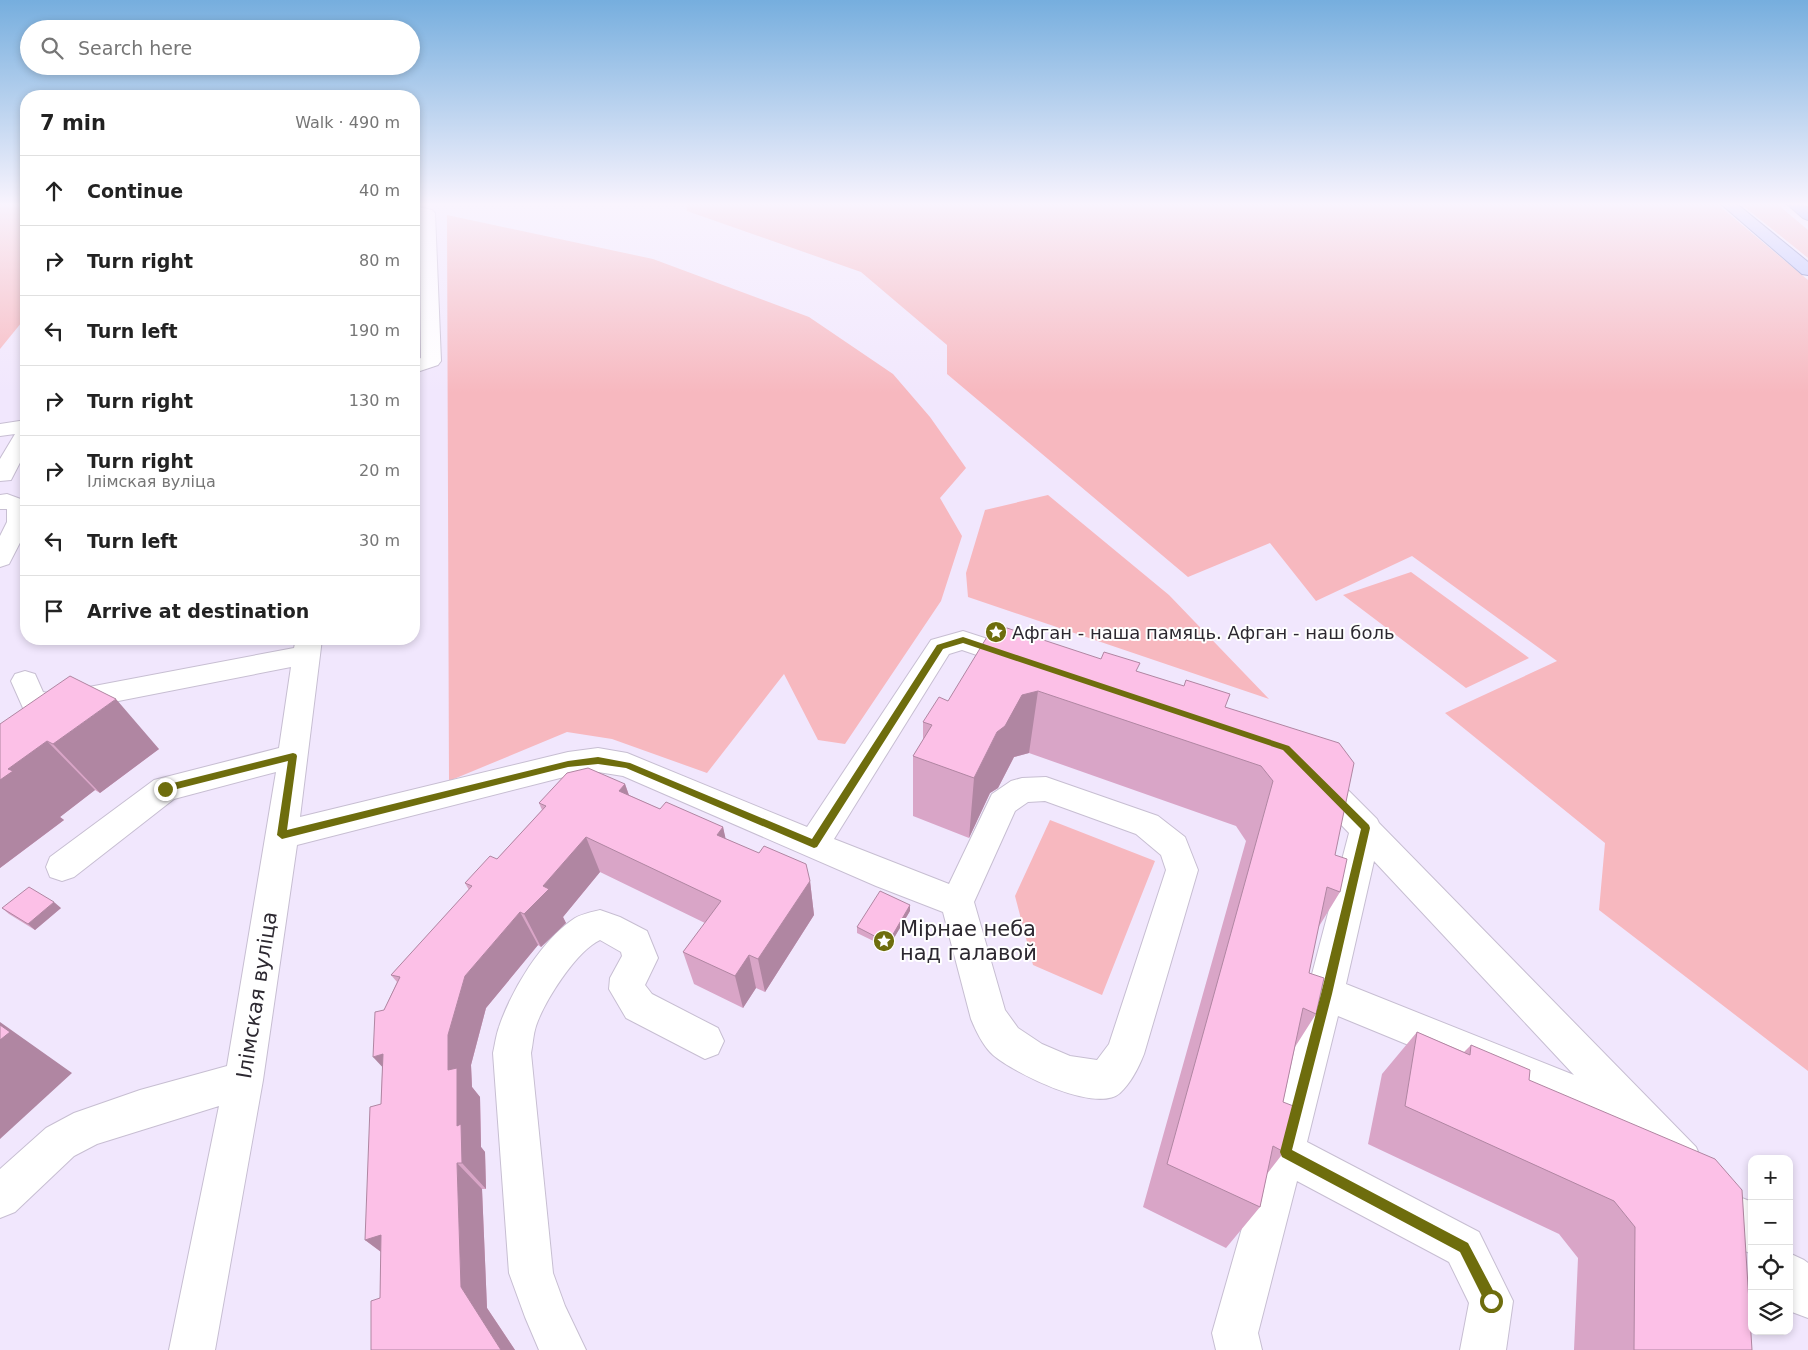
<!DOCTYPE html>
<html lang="en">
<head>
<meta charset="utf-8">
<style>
	:root { --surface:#fff; --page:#f2f2f2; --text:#222; --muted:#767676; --line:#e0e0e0 }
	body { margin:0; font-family:"DejaVu Sans",sans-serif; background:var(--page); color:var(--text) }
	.controls { position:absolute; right:15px; bottom:15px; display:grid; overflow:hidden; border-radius:10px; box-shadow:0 2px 8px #0003 }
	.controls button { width:45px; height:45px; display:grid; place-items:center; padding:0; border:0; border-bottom:1px solid var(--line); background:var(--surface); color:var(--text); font:25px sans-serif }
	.stop { position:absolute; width:15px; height:15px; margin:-11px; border:4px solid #6e6d0d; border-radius:50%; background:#fff }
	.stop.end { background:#6e6d0d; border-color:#fff; box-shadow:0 1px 5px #0008 }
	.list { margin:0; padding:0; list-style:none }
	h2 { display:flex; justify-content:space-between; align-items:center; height:65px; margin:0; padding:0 20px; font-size:21px }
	h2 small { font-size:16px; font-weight:400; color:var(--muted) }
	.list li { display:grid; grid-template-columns:32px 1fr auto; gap:15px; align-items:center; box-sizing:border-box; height:70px; padding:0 20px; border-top:1px solid var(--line) }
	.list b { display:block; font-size:19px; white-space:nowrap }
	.list p { margin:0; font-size:16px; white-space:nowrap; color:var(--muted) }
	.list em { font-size:16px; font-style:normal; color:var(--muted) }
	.icon { flex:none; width:28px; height:28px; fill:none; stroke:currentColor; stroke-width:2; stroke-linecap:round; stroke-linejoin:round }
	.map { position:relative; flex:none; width:1808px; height:1350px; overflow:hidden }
	.search { position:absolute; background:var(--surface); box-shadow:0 2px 8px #0003; left:20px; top:20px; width:400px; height:55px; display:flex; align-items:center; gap:12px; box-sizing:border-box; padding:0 18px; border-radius:28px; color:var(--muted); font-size:19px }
	.panel { position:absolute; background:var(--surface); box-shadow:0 2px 8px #0003; left:20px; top:90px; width:400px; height:555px; border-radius:20px }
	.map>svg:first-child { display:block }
	.green { fill:#f7b8bf }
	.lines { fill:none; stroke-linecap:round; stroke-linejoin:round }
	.minor-casing { stroke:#c7bed2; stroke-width:2 }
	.major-casing { stroke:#6973b6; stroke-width:2 }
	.highway-casing { stroke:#6973b6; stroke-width:2 }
	.minor { fill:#fff; fill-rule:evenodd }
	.major { fill:#b9c3fe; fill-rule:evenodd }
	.highway { fill:#8a9bfe; fill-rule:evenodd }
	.wall { fill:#d9a5c7 }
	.shaded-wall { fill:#b086a2 }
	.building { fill:#fcc0e7; stroke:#b086a2 }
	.route { fill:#6e6d0d }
	.labels { text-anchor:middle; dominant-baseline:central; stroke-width:4; stroke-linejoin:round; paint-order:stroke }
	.poi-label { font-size:18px; fill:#2c2830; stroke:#fff; text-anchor:start }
	.near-poi-label { font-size:21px; fill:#2c2830; stroke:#fff; text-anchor:start }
	.near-street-label { font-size:21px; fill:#2c2830; stroke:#fff }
</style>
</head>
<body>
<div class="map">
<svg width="1808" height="1350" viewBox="0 0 1808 1350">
	<rect width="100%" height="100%" fill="#f1e7fd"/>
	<!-- green -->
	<path class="green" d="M0,204h26v113l-26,32z
		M686,204h1031l91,76v791l-209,-161 6,-67 -160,-130 112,-52 -145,-105 -96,45 -46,-58 -82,34 -241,-203v-29l-86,-73 -174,-61z
		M1741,204h36l31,26v28z
		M447,215l206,44 156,58 84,57 37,43 36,51 -26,30 22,38 -21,65 -96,143 -27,-4 -34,-66 -77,99 -95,-34 -45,-7 -118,49z
		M1048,495l121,100 100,104 -301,-102 -2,-24 19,-63z
		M1411,572l118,86 -63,30 -123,-93z
		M1050,820l105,41 -53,134 -69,-30 -18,-69z"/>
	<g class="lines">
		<!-- minor casing -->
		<g class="minor-casing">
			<path id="minor" d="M414,206l18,4 3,3 6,148 -3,4 -24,8v-12l7,-3 -1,-142 -6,-1z
				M26,420v31l-15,29 -11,1v-22l15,-25 -15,2v-12z
				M7,494l19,7v30l-17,33 -9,3v-31l7,-14v-13h-7v-14z
				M963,631l62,20 4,7 -4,7 -10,3 -53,-18 -13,4 -115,185 115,45 43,-90 19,-13 11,-3 24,-1 112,39 27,21 13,33 -54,184c-5,13 -14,30 -24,39 -24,21 -106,-20 -127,-38 -10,-9 -17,-24 -22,-36l-28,-107 -67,-26 -253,-110 -25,-4 -30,4 -271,69 -34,235 -48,270h-46l50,-244 -122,38 -23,12 -59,56 -15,6v-49l46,-41 28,-15 66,-23 87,-24 49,-294 -102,27 -100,78 -12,4 -12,-4 -4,-10 4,-10 104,-77 125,-32 12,-81 -239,47 -29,-6 -12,-27 4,-7 10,-3 10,3 8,18 9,2 242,-46 2,-9h26l-22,178 268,-65 30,-4 29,5 180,74 124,-187zM1045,801l91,33 25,21 5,15 -57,174 -12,16 -27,-4 -28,-12 -24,-16 -13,-18 -31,-108 41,-91 13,-9z
				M1318,768l11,3 48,48 2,4 317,324 6,14 -6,14 -14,6 -14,-6 -36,-38 -294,-121 -31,126 172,90 34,69 -7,49h-46l9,-47 -20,-41 -152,-81 -39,152 4,17h-46l-4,-17 72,-252 65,-248 -42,-44 -4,-9 4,-9zM1374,861l200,214 -228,-91z
				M600,910l20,7 27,14 11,27 -13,27 7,9 66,34 6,13 -6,13 -13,5 -79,-41 -17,-29 1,-11 12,-22 -1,-4 -21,-12c-24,11 -56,62 -64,86 -3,9 -3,18 -5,27l22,220 12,33 21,44h-47l-14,-33 -16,-44 -16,-220c2,-9 3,-18 6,-26 12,-36 43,-88 76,-109 7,-4 17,-6 25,-8z
				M1737,1196l15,6v52c-20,-8 -28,-17 -36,-37l6,-15z
				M1789,1253l15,7 4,3v55l-16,-6 -3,-4z"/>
		</g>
		<!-- major casing -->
		<g class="major-casing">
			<path id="major" d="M1721,204h16l71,58v13l-6,-1z"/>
		</g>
		<!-- highway casing -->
		<g class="highway-casing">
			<path id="highway" d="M1787,204h16l5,4v12l-5,-2z"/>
		</g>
		<!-- minor -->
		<use href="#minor" class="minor"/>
		<!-- major -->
		<use href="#major" class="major"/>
		<!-- highway -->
		<use href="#highway" class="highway"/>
	</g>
	<!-- wall -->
	<path class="wall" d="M1138,672l87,35 110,148 5,37 -22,36 -9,45 7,41 -21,33 -12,55 1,50 -17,22 -7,33 -34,41 -83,-41 103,-366 -10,-15 -207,-73 -15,4 -16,31 -8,5 -21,45 -56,-22v-60l10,-16v-18l25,-21z
		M0,724l159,25 -59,44 -5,-3 -35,27 4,3 -64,48z
		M625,784l4,11 31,14 63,18 2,11 85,43 4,34 -49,77 -9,-4 -13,20 -49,-24 -11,-32 22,-29 -105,-51 -37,45 3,6 -25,24 -3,-2 -52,63 -15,57 1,22 8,10 1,50 4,5 1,37h-4l5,119 28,42h-144l9,-52 1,-46 -16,-12 16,-136 3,-94 13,-28 -6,-7 78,-85 -4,-7 32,-24 45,-49 -3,-7z
		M2,908h59l-26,22 -26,-16z
		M910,911l-22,37 -31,-15v-6z
		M1417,1032l47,20 7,-7 58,35 223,270h-178l4,-92 -19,-24 -191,-90 14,-70z"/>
	<!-- shaded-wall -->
	<path class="shaded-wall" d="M1038,691l-9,62 -15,4 -16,31 -8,5 -21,45 5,-60 23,-46 25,-37z
		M116,699l43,50 -59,44 -47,-49z
		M47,741l48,49 -35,27 4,3 -64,48v-88l8,-11z
		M625,784l12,35 -18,-28z
		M723,827l8,35 -14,-27z
		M586,837l14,35 -37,45 3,6 -25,24 -17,-33 19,-28z
		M810,881l4,34 -49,77 -7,-33z
		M54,902l7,6 -26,22 -7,-6z
		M910,905v6l-22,37v-5z
		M520,912l18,33 -52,63 -15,57 1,22 8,10 1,50 4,5 1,37 -24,-26 -14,-93v-35l17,-59z
		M749,955l7,33 -13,20 -8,-32z
		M0,1022l72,51 -72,66z
		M383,1054l17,32 -27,-29z
		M457,1163l25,26 5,119 28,42h-14l-40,-63z
		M381,1235l15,28 -31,-23z"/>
	<!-- building -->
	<path class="building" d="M1007,628l94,31 3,-7 36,11 -4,8 48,15 2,-6 44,14 -5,13 114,36 15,20 -19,92 12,4 -7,33 -13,-5 -18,86 15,5 -8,36 -13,-6 -20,94 13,5 -12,45 -11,-6 -13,61 -93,-43 106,-383 -12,-15 -223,-75 -16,4 -17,31 -8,6 -23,46 -61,-22 19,-31 -9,-3 16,-25 9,4 42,-69z
		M70,676l46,23 -63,45 -6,-3 -39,28 5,2 -13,9v-56z
		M588,768l37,16 -6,7 41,18 6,-7 57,25 -6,8 42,18 5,-7 42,18 4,17 -52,78 -9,-4 -14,21 -52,-24 38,-51 -135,-64 -43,49 6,3 -25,25 -4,-2 -55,64 -17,59v35l9,-2v58l4,-2 1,39h-5l4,124 40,63h-130v-49l9,-3 1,-63 -16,5 5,-133 11,-3 2,-50 -10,3 2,-45 9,-2 16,-33 -9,-2 81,-89 -7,-3 25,-27 7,3 49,-53 -7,-3 28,-30z
		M29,887l25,15 -26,22 -26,-16z
		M880,891l30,14 -22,38 -31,-16z
		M0,1025l10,7 -10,8z
		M1417,1032l53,23 1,-10 59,25 -1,10 186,79 27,31 10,160h-118l1,-123 -21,-26 -209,-95z"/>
	<!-- sky -->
	<linearGradient id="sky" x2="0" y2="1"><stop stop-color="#76aede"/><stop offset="0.52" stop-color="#f9f4fe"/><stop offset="1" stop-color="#f9f4fe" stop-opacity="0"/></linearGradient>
	<rect width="1808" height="393" fill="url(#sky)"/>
	<!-- route -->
	<path class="route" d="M963,637l326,109 80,79 1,3 -38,166 -40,156 176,93 28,53 2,5 -2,5 -5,2 -4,-2 -27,-54 -178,-95 -2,-5 41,-158 40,-165 -78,-79 -320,-107 -20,6 -126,198 -3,1 -188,-80 -28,-4 -30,3 -286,72 -5,-4 11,-74 -123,31 -4,-3 4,-4 128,-32 3,1 1,2 -10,74 281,-69 30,-4 32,6 182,76 125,-194z"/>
	<!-- icons -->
	<defs>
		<g id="sight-disc" transform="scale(1.125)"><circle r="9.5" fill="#6e6d0d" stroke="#fff"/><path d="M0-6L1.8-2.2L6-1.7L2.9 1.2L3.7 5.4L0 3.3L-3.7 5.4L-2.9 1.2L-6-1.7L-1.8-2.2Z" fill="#fff"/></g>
	</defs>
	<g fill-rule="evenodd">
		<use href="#sight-disc" x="996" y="632"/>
		<use href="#sight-disc" x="884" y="941"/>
	</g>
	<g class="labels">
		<!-- poi labels -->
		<g class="poi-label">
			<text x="1012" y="632">Афган - наша памяць. Афган - наш боль</text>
		</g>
		<!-- near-poi labels -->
		<g class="near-poi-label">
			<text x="900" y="929">Мірнае неба<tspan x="900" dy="24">над галавой</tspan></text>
		</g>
		<!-- near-street labels -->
		<g class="near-street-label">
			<text transform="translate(257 995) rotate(-81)">Ілімская вуліца</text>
		</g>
	</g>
</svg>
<div class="controls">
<button>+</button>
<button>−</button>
<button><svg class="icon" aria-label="locate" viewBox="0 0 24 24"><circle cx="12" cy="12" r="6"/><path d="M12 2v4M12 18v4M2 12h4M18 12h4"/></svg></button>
<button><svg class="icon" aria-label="layers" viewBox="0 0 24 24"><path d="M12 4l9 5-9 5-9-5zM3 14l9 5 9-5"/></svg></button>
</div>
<div class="stop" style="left:1491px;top:1301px"></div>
<div class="stop end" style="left:165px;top:789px"></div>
<div class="search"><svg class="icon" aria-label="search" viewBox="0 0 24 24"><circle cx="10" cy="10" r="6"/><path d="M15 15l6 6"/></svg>Search here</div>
<section class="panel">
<h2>7 min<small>Walk · 490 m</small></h2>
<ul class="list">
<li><svg class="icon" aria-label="ahead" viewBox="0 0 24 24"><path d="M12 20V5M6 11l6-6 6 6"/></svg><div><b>Continue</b></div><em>40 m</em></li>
<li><svg class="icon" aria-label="right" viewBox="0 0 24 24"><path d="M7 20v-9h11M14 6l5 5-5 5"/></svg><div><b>Turn right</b></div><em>80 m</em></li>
<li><svg class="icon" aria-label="left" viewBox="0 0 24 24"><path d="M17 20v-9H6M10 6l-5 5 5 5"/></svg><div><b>Turn left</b></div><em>190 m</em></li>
<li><svg class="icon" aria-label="right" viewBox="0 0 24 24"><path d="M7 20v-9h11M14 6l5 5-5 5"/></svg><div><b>Turn right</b></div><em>130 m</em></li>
<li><svg class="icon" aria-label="right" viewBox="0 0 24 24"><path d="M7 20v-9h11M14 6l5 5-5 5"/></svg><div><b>Turn right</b><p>Ілімская вуліца</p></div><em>20 m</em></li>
<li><svg class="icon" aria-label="left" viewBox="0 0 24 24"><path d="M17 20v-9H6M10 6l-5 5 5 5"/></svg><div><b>Turn left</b></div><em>30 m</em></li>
<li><svg class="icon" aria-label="arrive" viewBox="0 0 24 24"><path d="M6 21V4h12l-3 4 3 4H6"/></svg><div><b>Arrive at destination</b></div></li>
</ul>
</section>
</div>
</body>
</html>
